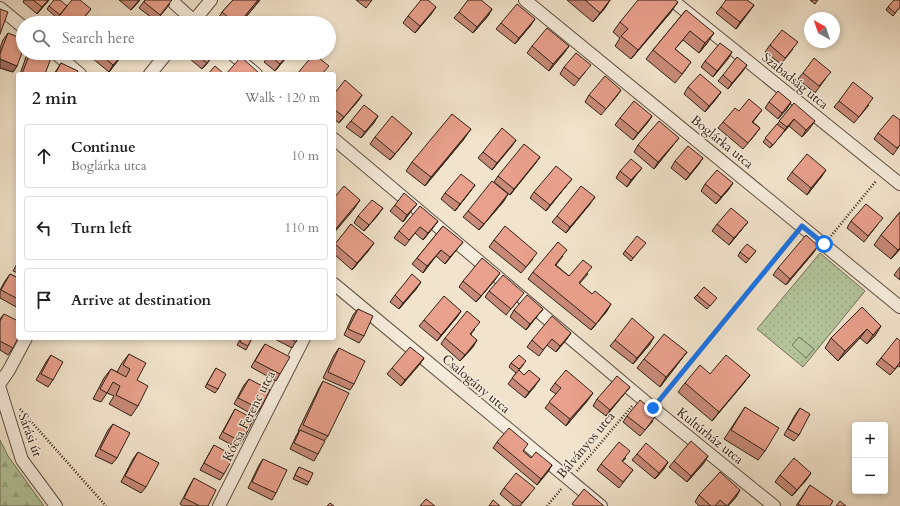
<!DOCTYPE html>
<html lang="en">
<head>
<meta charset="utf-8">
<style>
	:root { --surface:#fff; --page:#f2f2f2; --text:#202124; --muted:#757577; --line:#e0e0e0 }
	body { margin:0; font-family:Cardo,serif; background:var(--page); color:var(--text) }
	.controls { position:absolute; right:12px; bottom:12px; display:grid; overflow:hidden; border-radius:4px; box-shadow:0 2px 6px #0003 }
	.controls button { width:36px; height:36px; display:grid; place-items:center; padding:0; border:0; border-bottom:1px solid var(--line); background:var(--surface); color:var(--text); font:20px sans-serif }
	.compass { position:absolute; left:804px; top:12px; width:36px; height:36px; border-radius:50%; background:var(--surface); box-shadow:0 2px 6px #0003; rotate:320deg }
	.stop { position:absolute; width:12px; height:12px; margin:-9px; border:3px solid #1a73e8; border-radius:50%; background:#fff }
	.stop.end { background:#1a73e8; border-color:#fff; box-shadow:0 1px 4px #0008 }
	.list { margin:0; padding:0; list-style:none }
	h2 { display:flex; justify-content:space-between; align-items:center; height:52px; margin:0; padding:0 16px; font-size:17px }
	h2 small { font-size:13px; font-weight:400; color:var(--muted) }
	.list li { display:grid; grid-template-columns:26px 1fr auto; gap:12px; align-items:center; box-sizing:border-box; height:64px; margin:0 8px 8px; padding:0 8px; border:1px solid var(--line); border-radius:4px }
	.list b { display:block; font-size:15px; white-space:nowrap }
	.list p { margin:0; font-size:13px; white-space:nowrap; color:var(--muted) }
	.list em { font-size:13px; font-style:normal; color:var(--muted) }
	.icon { flex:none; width:22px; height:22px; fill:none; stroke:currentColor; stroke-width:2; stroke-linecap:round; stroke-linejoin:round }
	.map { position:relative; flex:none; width:900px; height:506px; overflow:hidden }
	.search { position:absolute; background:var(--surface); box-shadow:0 2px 6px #0003; left:16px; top:16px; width:320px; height:44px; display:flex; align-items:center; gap:10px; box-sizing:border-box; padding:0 14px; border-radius:22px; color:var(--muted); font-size:15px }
	.panel { position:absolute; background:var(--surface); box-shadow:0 2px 6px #0003; left:16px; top:72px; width:320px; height:268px; border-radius:4px }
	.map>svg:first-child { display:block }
	.grass { fill:url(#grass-dots); stroke:#72725a }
	.forest { fill:url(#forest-firs); stroke:#72725a }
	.garden { fill:#b4c59c; stroke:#72725a }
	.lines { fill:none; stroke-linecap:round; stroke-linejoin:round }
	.street-casing { stroke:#605144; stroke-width:14 }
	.path { stroke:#302017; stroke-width:2.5; stroke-dasharray:1 2; stroke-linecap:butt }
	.street { stroke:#f7edde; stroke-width:12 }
	.wall { fill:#c88a78; stroke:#302017 }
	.shaded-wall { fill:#a37062; stroke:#302017 }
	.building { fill:#e9a08c; stroke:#302017 }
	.route { stroke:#1a73e8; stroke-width:5 }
	.labels { text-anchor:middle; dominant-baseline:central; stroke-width:3; stroke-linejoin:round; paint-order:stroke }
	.street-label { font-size:13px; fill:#302017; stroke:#f7edde }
</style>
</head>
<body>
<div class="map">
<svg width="900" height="506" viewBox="0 0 900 506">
	<defs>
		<pattern id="grass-dots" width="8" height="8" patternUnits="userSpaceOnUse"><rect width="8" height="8" fill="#b4c59c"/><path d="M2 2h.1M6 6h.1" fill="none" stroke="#9ba986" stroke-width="1.8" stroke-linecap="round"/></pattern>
		<pattern id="forest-firs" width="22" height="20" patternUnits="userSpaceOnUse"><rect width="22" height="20" fill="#b4c59c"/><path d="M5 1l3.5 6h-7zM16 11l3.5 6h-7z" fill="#9ba986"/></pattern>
	</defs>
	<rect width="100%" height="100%" fill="#f2e4cc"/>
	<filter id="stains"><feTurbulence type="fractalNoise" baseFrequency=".005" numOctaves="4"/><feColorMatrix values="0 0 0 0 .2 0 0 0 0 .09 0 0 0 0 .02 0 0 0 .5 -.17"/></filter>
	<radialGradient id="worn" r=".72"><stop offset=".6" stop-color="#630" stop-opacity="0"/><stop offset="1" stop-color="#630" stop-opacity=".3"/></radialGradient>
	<!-- grass -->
	<path class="grass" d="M820,253l45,38 -62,76 -46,-38z"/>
	<!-- forest -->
	<path class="forest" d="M0,440l8,16 36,50h-44z"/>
	<!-- garden -->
	<path class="garden" d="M799,337l15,12 -8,9 -14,-13z"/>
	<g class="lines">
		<!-- street casing -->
		<g class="street-casing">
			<path id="street" d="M171,0l25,23
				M525,0l375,307
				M672,0l228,184
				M0,8l23,19
				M192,23l19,-23
				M55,53l25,21
				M231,53l25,21
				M150,74l17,-21
				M334,139l319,269 121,98
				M334,284l267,222
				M0,383l9,-13 17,-32
				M0,389l22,71 34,46
				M219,506l85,-168"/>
		</g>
		<!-- path -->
		<path class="path" d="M831,236l45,-55
			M661,398l134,-163
			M20,409l86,97
			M577,471l55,-65
			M547,506l15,-18"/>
		<!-- street -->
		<use href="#street" class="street"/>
	</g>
	<!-- wall -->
	<path class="wall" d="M24,0h25l-12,14 -14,-12z
		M119,0h21l-9,10z
		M145,0l25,4 -14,17 -17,-13z
		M233,0h27l-19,23h-24l-1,-1 6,-10z
		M356,0h16l-6,8z
		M567,0h43l-5,8 -12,14z
		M810,0h8l-3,4z
		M754,5l-18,24 -20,-16 5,-6z
		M49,6h18l24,3 -11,14h-26l3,-5 -10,-9z
		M888,7h12l-7,9 -7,-6z
		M492,9l-4,7 -15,17 -19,-15 5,-6z
		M686,10l22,32 -9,11 -16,-13 -8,9 16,13 -7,10 -9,11 -29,-24 7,-9z
		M671,12l-40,47 -16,-13 5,-8 -7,-6 7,-10z
		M432,13l-17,20 -12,-10 5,-7z
		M501,23l30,2 -16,19 -19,-15z
		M8,33l9,33 -4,6 -13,-4v-20l3,-8z
		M770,45l23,4 -12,15 -16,-12z
		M532,46h37l-5,7 -15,18 -22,-18z
		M732,52l-19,25 -12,-10 4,-6z
		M29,53h7l9,21h-25l6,-17z
		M96,53h28l-15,19 -17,-14z
		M185,53h31l-14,16 -18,-15z
		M271,53h19l-15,18 -11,-9z
		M61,63l15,11h-22z
		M747,65l-19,24 -10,-8 5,-6z
		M564,67l22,4 -12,15 -14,-12z
		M803,73l23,5 -11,15 -17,-14z
		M688,87l33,5 -5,7 -11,13 -21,-18z
		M621,90l-4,6 -16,19 -16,-13 4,-7z
		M334,94l28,1 -4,6 -19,22 -5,-4z
		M839,101l30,4 -15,18 -20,-16z
		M769,102h22l-13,17 -13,-11z
		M794,103l16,25 -8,9 -13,-11 -19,22 -7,-6z
		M762,110l-9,12 7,6 -5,7 -12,14 -25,-21 5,-6 16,-11z
		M378,116l-17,22 -15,-11 5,-6z
		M652,116l-4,6 -15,18 -18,-15 5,-7z
		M900,120v25l-7,10 -19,-16 4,-6z
		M412,133l-22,27 -20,-16 5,-7z
		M464,139l-39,47 -19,-15 6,-9z
		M516,140l-24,30 -14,-12 5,-6z
		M674,144l-20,25 -20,-17 4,-7z
		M540,157l-30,38 -16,-13 4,-6z
		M675,161l24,3 -13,16 -15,-12z
		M620,171l17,3 -10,13 -11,-9z
		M792,172l30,4 -15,19 -20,-16z
		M705,184l24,5 -13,15 -15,-13z
		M475,185l-20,26 -14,-12 4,-6z
		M567,185l-21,26 -16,-13 4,-6z
		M504,201l-25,29 -16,-13 5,-6z
		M590,204l-24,29 -14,-11 5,-6z
		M395,205l17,5 -9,12 -13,-11z
		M900,212v37l-9,10 -17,-14 7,-10z
		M378,215l-14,16 -10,-8 4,-7z
		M438,221l-15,19 -8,-7 -10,13 -11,-8 5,-7z
		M851,221l27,3 -14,18 -17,-14z
		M351,224l18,26 -17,20 -18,-16v-8z
		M717,224l26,4 -14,17 -17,-14z
		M443,226l15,22 -13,16 -9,-8 -13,17 -11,-9 5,-6z
		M494,240l39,19 -12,14 -32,-26z
		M643,246l-12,15 -8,-7 2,-3z
		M756,251l-10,12 -8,-7 2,-4z
		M814,252l-28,33 -13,-10 5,-7z
		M563,256l-7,9 13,11 19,-2 -9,10 13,10 15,17 -16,19 -63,-51 5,-7z
		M18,262v11l-5,-2z
		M900,267v13l-6,-5z
		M10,274l8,4v30l-18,-10v-8l5,-9z
		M495,280l-19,22 -17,-15 4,-6z
		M417,288l-18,21 -9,-7 5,-7z
		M489,291l30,8 -13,16 -21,-18z
		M697,295l17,6 -7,8 -13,-11z
		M862,307l13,29 -8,8 -7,-6 -22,23 -13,-13 6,-10z
		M358,309l6,27 -5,7 -15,-8 9,-20z
		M543,309l-17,21 -16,-13 4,-7z
		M461,311l-4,6 -20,24 -18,-15 5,-6z
		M4,314l9,34 -5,7 -8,-5v-31z
		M475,329l-4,5 2,13 -13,14 -19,-17 4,-6z
		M571,333l-15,19 -9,-7 -8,11 -12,-9 5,-7z
		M241,338h11l-6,12 -9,-5z
		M273,338h25l-6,10z
		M615,340l35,4 -17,20 -23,-18z
		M900,341v26l-2,-1 -8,9 -14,-11 5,-6z
		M265,344l15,30 -4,7 -25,-14 10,-17z
		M339,348l15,36 -4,6 -27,-12 11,-23z
		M687,352l-7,9 -20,26 -23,-19 7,-9z
		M129,354l8,26 1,26 -7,10 -22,-12 5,-8 -7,-3 -6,9 -8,-3 11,-21 7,-9 6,3 5,-9z
		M51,355l2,25 -5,7 -12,-7 10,-18z
		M424,358l-5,7 -18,21 -14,-12 5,-6z
		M511,363l13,1 -5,6 16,16 -10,12 -17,-14 8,-11 -7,-6z
		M216,368l2,21 -3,4 -10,-6z
		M750,375l-7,9 -31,37 -34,-29 7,-9z
		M249,379l11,30 -5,7 -21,-12 10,-19z
		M323,381l5,55 -4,5 -6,13 -4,7 -24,-12 6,-13 3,-5h-1l21,-43z
		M555,383l33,17 -22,26 -21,-18 11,-14 -6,-4z
		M630,387l-5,6 -19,23 -13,-10 4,-7z
		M745,407l20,44 -7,9 -34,-21z
		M800,408l-1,27 -5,6 -10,-6 11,-20z
		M235,409l7,33 -5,6 -18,-10 12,-22z
		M627,416l26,5 -13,15 -17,-14z
		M113,424l4,34 -5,6 -17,-8 13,-26z
		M497,442l26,9 8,7 21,7 -15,20 -44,-37z
		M214,445l10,29 -4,6 -20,-10 10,-18z
		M138,452l8,35 -5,6 -20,-11 12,-23z
		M637,454l31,8 -13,17 -23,-19z
		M626,458l-4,4 11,8 -14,18 -22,-18 4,-6z
		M263,459l13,34 -4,7 -24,-12 11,-23z
		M674,461l30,2 -17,19 -18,-15z
		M299,467l10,15 -2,3 -14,-6z
		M780,475l27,4 -15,17 -17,-14z
		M194,478l14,28h-25l-3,-2 10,-19z
		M810,485l20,21h-34z
		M504,488l26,6 -10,12h-6l-14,-12z
		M740,490l-4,7 -8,9h-29l-4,-4 4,-7z"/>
	<!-- shaded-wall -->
	<path class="shaded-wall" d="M48,0h1l-12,14 5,-7z
		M139,0h1l-9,10z
		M258,0h2l-19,23h-2z
		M610,0l-5,8 -12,14 7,-9z
		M678,2l-7,10 -40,47 7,-9z
		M754,5l-5,7 -13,17 4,-7z
		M436,7l-4,6 -17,20 5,-7z
		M492,9l-4,7 -15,17 4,-6z
		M535,19l-4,6 -16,19 4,-6z
		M714,33l-6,9 -9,11 6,-10z
		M569,46l-5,7 -15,18 4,-7z
		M732,52l-4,7 -15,18 4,-6z
		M124,53l-15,19 4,-7z
		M215,53h1l-14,16 5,-6z
		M289,53h1l-15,18 5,-7z
		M0,59l17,7 -4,6 -13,-4z
		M747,65l-4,6 -15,18 4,-6z
		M721,92l-5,7 -11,13 4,-6z
		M362,95l-4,6 -19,22 5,-6z
		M791,102l-4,7 -9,10 4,-6z
		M378,116l-4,7 -13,15 4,-6z
		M652,116l-4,6 -15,18 5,-7z
		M794,119l-5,7 -19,22 17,-21z
		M815,121l-5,7 -8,9 4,-7z
		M471,129l-7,10 -39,47 6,-9z
		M412,133l-4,6 -18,21 5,-6z
		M679,138l-5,6 -20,25 4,-7z
		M516,140l-4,6 -20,24 5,-7z
		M540,157l-5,7 -25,31 4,-6z
		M703,158l-4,6 -13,16 4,-6z
		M642,168l-5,6 -10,13 4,-7z
		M826,170l-4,6 -15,19 4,-7z
		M572,179l-5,6 -21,26 4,-6z
		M733,183l-4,6 -13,15 5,-7z
		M475,185l-5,7 -15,19 5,-7z
		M508,194l-4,7 -25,29 5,-6z
		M595,197l-5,7 -24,29 4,-6z
		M360,200l-6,9 -20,24v-2z
		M417,204l-5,6 -9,12 4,-7z
		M383,208l-5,7 -14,16 5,-6z
		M438,221l-5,7 -10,12 5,-7z
		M748,222l-5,6 -14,17 5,-7z
		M463,242l-5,6 -13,16 5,-7z
		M374,243l-5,7 -17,20 5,-7z
		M818,246l-4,6 -28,33 4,-6z
		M900,248v1l-9,10 7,-9z
		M441,250l-5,6 -13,17 4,-7z
		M500,273l-5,7 -19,22 5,-6z
		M421,282l-4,6 -18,21 4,-6z
		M611,304l-4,7 -16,19 5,-6z
		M543,309l-5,6 -12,15 4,-6z
		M461,311l-4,6 -20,24 4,-6z
		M881,326l-6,10 -8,8 6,-9z
		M867,329l-7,9 -22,23 7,-10z
		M571,333l-4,6 -11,13 4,-6z
		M654,337l-4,7 -17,20 4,-6z
		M477,340l-4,7 -13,14 5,-6z
		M687,352l-7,9 -20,26 6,-10z
		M424,358l-5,7 -18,21 4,-6z
		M750,375l-7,9 -31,37 7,-9z
		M540,379l-5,7 -10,12 4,-6z
		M630,387l-5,6 -19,23 4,-6z
		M593,393l-5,7 -22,26 4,-7z
		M708,456l-4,7 -17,19 4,-6z
		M668,462l-4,7 -9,10 4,-6z
		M552,465l-4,7 -11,13 4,-6z
		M811,473l-4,6 -15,17 5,-6z
		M740,490l-4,7 -8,9h-2z"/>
	<!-- building -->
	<path class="building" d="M33,0h15l-6,7z
		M54,0h6l7,6 -7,9 -11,-9z
		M72,0h8l11,9 -12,14h-16l-6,-5z
		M145,0h27l-12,15 -16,-13z
		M233,0h25l-19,23h-4l-13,-11z
		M421,0h7l8,7 -16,19 -12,-10z
		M468,0h13l11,9 -15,18 -18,-15z
		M585,0h25l-10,13z
		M638,0h37l3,2 -40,48 -17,-14 7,-7 -8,-7z
		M726,0h21l7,5 -14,17 -19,-15z
		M894,0h6v7l-5,6 -7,-6z
		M517,4l18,15 -16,19 -18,-15z
		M0,9l8,3 -8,22z
		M686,10l28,23 -9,10 -15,-12 -15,18 16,13 -9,12 -29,-24z
		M256,16l8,7h-14z
		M547,28l22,18 -16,18 -21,-18z
		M782,30l16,12 -13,16 -15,-13z
		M8,33l15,6v11l-6,16 -17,-7v-5z
		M720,43l12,9 -15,19 -12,-10z
		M30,53h6l15,5 -6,16h-23z
		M99,53h25l-11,12z
		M195,53h20l-8,10z
		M271,53h18l-9,11 -11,-9z
		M576,53l15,12 -12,14 -15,-12z
		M314,54l15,12 -7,8h-25z
		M241,57l17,15 -2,2h-30z
		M737,57l10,8 -15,18 -9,-8z
		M814,58l17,14 -12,14 -16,-13z
		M61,63l17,8 -2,3h-21z
		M215,66l8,7 -2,1h-13z
		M700,74l21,18 -12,14 -21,-19z
		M605,76l16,14 -15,19 -17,-14z
		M345,80l17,15 -18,22 -10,-8v-15z
		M853,82l20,16 -14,19 -20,-16z
		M778,91l13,11 -9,11 -13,-11z
		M749,99l13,11 -10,12 8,6 -12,15 -25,-21 12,-14 4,3z
		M634,101l18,15 -14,17 -18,-15z
		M794,103l21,18 -9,9 -12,-11 -7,8 -8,-6z
		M364,105l14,11 -13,16 -14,-11z
		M452,114l19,15 -40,48 -19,-15z
		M893,115l7,5v25l-3,3 -19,-15z
		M392,116l20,17 -17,21 -20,-17z
		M659,121l20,17 -21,24 -20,-17z
		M777,124l8,6 -12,15 -8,-7z
		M502,128l14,12 -19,23 -14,-11z
		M524,144l16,13 -26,32 -16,-13z
		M688,146l15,12 -13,16 -15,-13z
		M807,154l19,16 -15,18 -19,-16z
		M631,159l11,9 -11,12 -11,-9z
		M556,166l16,13 -22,26 -16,-13z
		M717,170l16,13 -12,14 -16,-13z
		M461,174l14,11 -15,19 -15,-11z
		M492,181l16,13 -24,30 -16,-13z
		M344,186l16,14 -26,31v-33z
		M581,186l14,11 -25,30 -13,-11z
		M404,193l13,11 -10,11 -12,-10z
		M372,200l11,8 -14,17 -11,-9z
		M866,204l17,14 -15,18 -17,-15z
		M420,206l18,15 -10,12 -8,-6 -11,13 -10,-9z
		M731,208l17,14 -14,16 -17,-14z
		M900,212v36l-2,2 -17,-15z
		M351,224l23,19 -17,20 -22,-19z
		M443,226l20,16 -13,15 -9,-7 -14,16 -10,-8z
		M505,226l32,27 -11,14 -32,-27z
		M806,235l12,11 -28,33 -12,-11z
		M637,236l9,7 -13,15 -8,-7z
		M558,242l9,8 -12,15 14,11 14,-16 9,7 -13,16 13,11 3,-3 16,13 -15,20 -63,-52z
		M747,244l9,7 -7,8 -9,-7z
		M482,258l18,15 -19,23 -18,-15z
		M10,274l8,4v21l-17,-9z
		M412,274l9,8 -18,21 -8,-8z
		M503,275l21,18 -13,16 -22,-18z
		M704,287l13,11 -7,8 -13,-11z
		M527,295l16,14 -13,15 -16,-14z
		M444,296l17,15 -20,24 -17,-15z
		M862,307l19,19 -8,9 -6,-6 -22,22 -14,-13z
		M358,309l15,7 -9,20 -16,-7z
		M467,311l13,11 -10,12 7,6 -12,15 -20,-17z
		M4,314l14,7v17l-5,10 -13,-7v-20z
		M552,316l19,17 -11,13 -8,-7 -9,11 -11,-10z
		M632,318l22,19 -17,21 -22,-18z
		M664,334l23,18 -21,25 -22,-18z
		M242,338h10l-4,8 -8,-4z
		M290,338h8l-2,4z
		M897,338l3,3v21l-5,7 -14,-11z
		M265,344l25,13 -10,17 -25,-13z
		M410,347l14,11 -19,22 -13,-12z
		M339,348l26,13 -11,23 -26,-12z
		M129,354l17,9 -9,17 11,6 -10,20 -22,-11 4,-9 -7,-4 -6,11 -7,-4 11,-20 15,8 4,-8 -7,-4z
		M51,355l12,7 -10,18 -12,-6z
		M519,355l7,6 -7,8 -8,-6z
		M726,355l24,20 -31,37 -34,-29 15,-18 10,9z
		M216,368l10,6 -8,15 -11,-5z
		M519,370l5,5 5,-5 11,9 -11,13 -17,-14z
		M566,370l27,23 -23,26 -21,-17 12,-14 -6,-5z
		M617,376l13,11 -20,23 -13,-11z
		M249,379l21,11 -10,19 -22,-11z
		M323,381l26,12 -21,43 -25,-11z
		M640,400l17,14 -12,16 -18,-14z
		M745,407l34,21 -14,23 -34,-21z
		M800,408l10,6 -11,21 -11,-6z
		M235,409l19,10 -12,23 -19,-10z
		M113,424l17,9 -13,25 -17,-9z
		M509,428l19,16 -5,7 8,7 5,-6 16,13 -11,14 -44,-37z
		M300,430l25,11 -7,13 -24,-11z
		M691,441l17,15 -17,20 -17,-15z
		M619,442l11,9 -8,10 11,9 -10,12 -22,-18z
		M646,443l22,19 -9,11 -22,-19z
		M214,445l20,11 -10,18 -20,-11z
		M138,452l21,11 -13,24 -21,-11z
		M794,458l17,15 -14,17 -17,-15z
		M263,459l24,11 -11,23 -24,-11z
		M299,467l14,6 -4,9 -14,-7z
		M720,472l20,18 -13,16 -7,-6 -5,6h-4l-12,-11z
		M516,473l19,15 -13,15 -18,-15z
		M194,478l22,12 -8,16h-8l-16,-8z
		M810,485l23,16 -3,5h-29l-3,-2z
		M584,489l20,17h-29l-3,-2z
		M426,499l9,7h-15z
		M493,500l7,6h-11z
		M840,501l6,5h-10z
		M330,503l4,3h-7z"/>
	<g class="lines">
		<!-- route -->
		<path class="route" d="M653,408l149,-182 22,18"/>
	</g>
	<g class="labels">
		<!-- street labels -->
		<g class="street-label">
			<text transform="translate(795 81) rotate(39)">Szabadság utca</text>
			<text transform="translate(722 142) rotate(39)">Boglárka utca</text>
			<text transform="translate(476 384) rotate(40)">Csalogány utca</text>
			<text transform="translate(249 416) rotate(-63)">Kócsa Ferenc utca</text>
			<text transform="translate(30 435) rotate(70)">Sárási út</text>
			<text transform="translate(710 436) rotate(39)">Kultúrház utca</text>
			<text transform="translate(586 445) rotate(-50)">Bálványos utca</text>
		</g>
	</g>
	<rect width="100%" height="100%" filter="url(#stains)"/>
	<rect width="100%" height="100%" fill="url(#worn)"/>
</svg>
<div class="controls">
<button>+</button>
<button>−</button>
</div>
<svg class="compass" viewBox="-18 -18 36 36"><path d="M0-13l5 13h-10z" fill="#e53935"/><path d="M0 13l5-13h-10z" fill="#757577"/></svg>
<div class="stop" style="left:824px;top:244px"></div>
<div class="stop end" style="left:653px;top:408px"></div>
<div class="search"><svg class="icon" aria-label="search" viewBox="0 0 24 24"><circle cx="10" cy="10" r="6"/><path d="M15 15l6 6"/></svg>Search here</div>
<section class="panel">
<h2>2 min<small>Walk · 120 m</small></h2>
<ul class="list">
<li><svg class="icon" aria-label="ahead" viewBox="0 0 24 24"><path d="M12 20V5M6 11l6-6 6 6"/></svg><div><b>Continue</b><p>Boglárka utca</p></div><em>10 m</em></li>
<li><svg class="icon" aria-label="left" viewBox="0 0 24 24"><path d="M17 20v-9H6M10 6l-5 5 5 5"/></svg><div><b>Turn left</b></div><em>110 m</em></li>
<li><svg class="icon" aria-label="arrive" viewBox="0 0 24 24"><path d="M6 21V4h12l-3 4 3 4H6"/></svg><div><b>Arrive at destination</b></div></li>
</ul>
</section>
</div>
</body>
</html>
